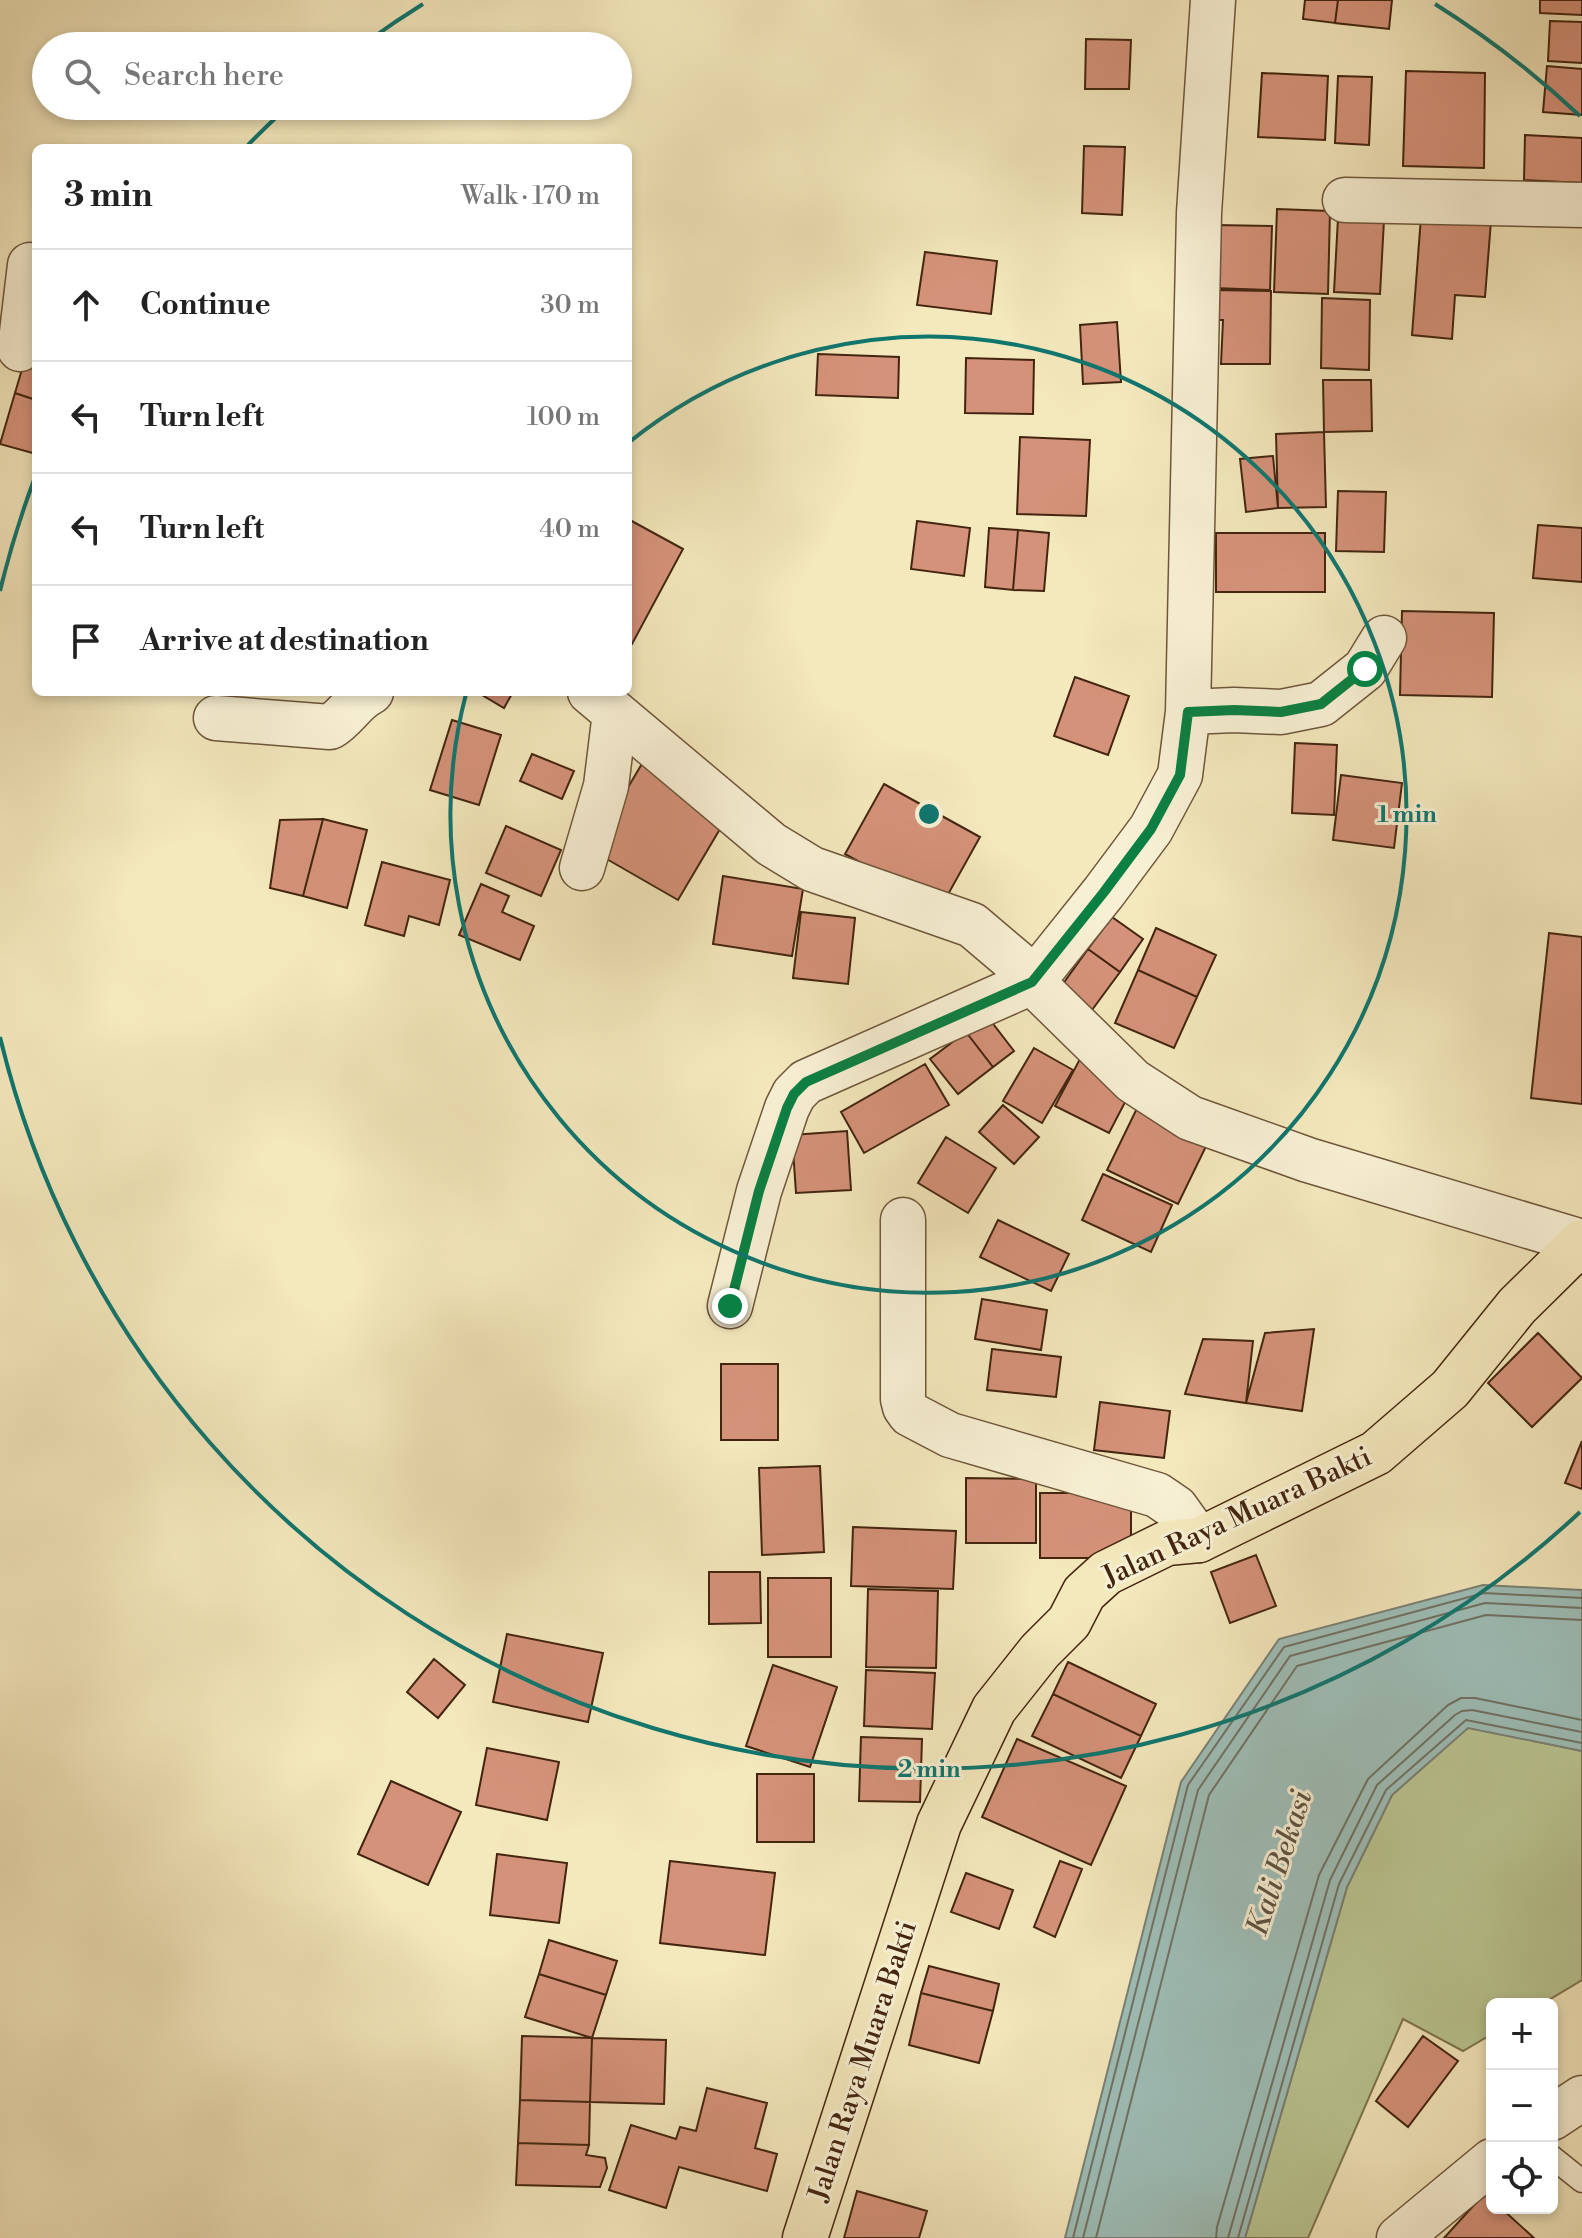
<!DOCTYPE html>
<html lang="en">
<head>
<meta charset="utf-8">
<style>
	:root { --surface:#fff; --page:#f2f2f2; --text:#222; --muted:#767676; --line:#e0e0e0 }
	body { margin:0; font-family:"Libre Bodoni",serif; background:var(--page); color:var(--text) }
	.controls { position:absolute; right:24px; bottom:24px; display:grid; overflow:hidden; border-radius:12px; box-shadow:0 4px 12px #0003 }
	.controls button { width:72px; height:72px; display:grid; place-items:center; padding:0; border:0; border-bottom:2px solid var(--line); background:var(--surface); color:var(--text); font:40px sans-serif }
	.stop { position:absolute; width:24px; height:24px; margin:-18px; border:6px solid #0b8043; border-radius:50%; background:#fff }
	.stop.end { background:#0b8043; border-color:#fff; box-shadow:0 2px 8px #0008 }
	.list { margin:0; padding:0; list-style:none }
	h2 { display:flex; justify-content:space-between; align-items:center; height:104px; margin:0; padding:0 32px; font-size:34px }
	h2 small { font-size:26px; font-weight:400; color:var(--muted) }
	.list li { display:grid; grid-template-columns:52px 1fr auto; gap:24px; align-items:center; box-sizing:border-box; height:112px; padding:0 32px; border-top:2px solid var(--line) }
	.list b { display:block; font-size:30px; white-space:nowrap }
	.list em { font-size:26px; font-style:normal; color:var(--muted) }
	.icon { flex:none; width:44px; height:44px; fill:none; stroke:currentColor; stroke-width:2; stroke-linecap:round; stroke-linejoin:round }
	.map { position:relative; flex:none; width:1582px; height:2238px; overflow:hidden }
	.search { position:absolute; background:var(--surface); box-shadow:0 4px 12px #0003; left:32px; top:32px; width:600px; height:88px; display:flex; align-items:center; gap:20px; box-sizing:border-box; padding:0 28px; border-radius:44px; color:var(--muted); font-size:30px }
	.panel { position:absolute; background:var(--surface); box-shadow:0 4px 12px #0003; left:32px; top:144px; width:600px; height:552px; border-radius:12px }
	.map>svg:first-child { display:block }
	.green { fill:#bac692; stroke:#7e7650; stroke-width:2 }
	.water { fill:#9ebfb9; stroke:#7a8175; stroke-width:2 }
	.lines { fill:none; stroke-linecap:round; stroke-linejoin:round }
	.shore { stroke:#707264; stroke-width:2 }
	.building { fill:#d5927a; stroke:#43250f; stroke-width:2 }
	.lane-casing { stroke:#6f563a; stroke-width:25 }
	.street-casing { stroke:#6f563a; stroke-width:47 }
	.primary-casing { stroke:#43250f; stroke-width:47 }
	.lane { stroke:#f8f0d4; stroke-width:22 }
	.street { stroke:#f8f0d4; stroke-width:44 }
	.primary { stroke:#f4e8bd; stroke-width:44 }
	.route { stroke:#0b8043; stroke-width:10 }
	.ring { fill:none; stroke:#0f766e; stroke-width:4 }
	.labels { text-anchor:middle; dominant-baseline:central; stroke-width:6; stroke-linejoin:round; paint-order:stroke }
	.street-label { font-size:28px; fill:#43250f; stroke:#f8f0d4 }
	.water-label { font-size:30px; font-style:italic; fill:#5e5342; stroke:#f8f0d4 }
	.centre { fill:#0f766e; stroke:#f8f0d4; stroke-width:4 }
	.ring-label { font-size:24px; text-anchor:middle; font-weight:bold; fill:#0f766e; stroke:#f8f0d4; stroke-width:6; stroke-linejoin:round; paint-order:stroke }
</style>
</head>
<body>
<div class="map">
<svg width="1582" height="2238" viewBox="0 0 1582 2238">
	<rect width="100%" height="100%" fill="#f4e8bd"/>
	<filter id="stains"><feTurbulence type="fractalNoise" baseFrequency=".0025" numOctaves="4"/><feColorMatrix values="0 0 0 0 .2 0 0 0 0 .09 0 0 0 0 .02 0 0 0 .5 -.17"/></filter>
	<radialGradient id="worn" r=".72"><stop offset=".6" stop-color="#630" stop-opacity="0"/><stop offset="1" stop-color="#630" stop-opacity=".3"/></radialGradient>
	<!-- green -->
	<path class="green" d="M1468,1727l114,24v229l-40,24h-50v30l-29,17 -60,-32 -95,219h-63l102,-351 45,-92z"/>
	<!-- water -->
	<path class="water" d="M1483,1585l99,5v161l-114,-23 -76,67 -45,92 -102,351h-180l116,-456 98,-143z"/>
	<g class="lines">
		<!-- shore -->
		<path class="shore" d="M1073,2238l115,-453 96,-138 200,-54 98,5
			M1083,2238l115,-448 92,-134 195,-53 97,5
			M1096,2238l113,-443 88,-129 189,-51 96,5
			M1216,2238l1,-11 102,-352 49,-96 80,-74 13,-7h14l107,22
			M1228,2238l102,-358 47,-95 78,-70 7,-4 10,-1 110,22
			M1238,2238l101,-354 47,-94 80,-70 116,23"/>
	</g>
	<!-- building -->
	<path class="building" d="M1305,0h33l-3,23 -32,-4z
		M1338,0h54l-3,29 -54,-6z
		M1540,0h42v15l-42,-2z
		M1550,21l32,1v41l-34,-2z
		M1086,39l45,1 -2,49h-44z
		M1547,66l35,3v46l-39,-3z
		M1406,71l79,2 -1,95 -81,-2z
		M1262,73l66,3 -3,64 -67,-3z
		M1338,76l34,1 -3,68 -34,-2z
		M1525,135l57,3v45l-58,-3z
		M1084,146l41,1 -3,68 -40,-2z
		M1277,209l53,2 -2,83 -54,-2z
		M1421,217l70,4 -6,76 -30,-2 -3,44 -40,-4z
		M1338,218l46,2 -4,74 -46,-2z
		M1215,225l57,1 -2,64 -57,-2z
		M925,252l72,9 -6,53 -74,-9z
		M1213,290l58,1 -1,73h-49l2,-44h-11z
		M1322,298l48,2 -1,70 -48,-2z
		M1117,322l4,60 -38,2 -3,-59z
		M30,342l6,2v56l-21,-7z
		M818,354l81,3 -1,41 -82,-3z
		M966,358l68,2 -1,54 -68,-1z
		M1323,380h48l1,51 -48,1z
		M15,393l21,7v54l-36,-10z
		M1324,432l2,75 -48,1 -2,-74z
		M1020,437l70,3 -4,76 -69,-2z
		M1273,456l5,52 -32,4 -6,-53z
		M1338,491l48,1 -2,60 -48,-1z
		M628,519l55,30 -51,95 -4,-2z
		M917,521l53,7 -6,48 -53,-7z
		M1538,525l44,3v54l-49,-4z
		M989,528l29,2 -5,60 -28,-3z
		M1018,530l31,3 -5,58 -31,-1z
		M1216,533h109v59h-109z
		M1402,611l92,2 -2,84 -92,-2z
		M1075,677l54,19 -21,59 -54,-19z
		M477,692h36l-9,16z
		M452,720l49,15 -22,70 -49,-15z
		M1295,743l42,2 -3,70 -42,-2z
		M532,754l42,17 -12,28 -42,-18z
		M643,762l87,50 -52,88 -87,-50z
		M1341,775l61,8 -8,65 -61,-8z
		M884,784l96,53 -39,70 -96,-53z
		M323,819l-20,77 -33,-8 10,-68z
		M323,819l44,11 -20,78 -44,-12z
		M506,826l55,24 -20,46 -55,-23z
		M382,862l68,18 -11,45 -30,-9 -5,20 -39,-11z
		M723,876l80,13 -11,67 -79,-12z
		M481,884l28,12 -7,16 32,14 -14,34 -61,-25z
		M801,912l54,6 -7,66 -55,-6z
		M1112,917l31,22 -23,33 -32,-23z
		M1156,928l60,27 -19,42 -59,-27z
		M1549,933l33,4v167l-51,-6z
		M1088,949l32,23 -28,38 -32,-22z
		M1138,970l59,27 -23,51 -59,-25z
		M987,1016l27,35 -21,16 -27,-35z
		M966,1032l27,35 -35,27 -28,-35z
		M1034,1048l39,22 -31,53 -39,-22z
		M1081,1057l53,28 -25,48 -54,-27z
		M925,1064l24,41 -85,48 -23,-41z
		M1141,1100l71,34 -34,70 -71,-34z
		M1003,1105l36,32 -25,27 -35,-32z
		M847,1131l4,59 -55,3 -4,-58z
		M946,1137l50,31 -28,45 -50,-30z
		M1103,1174l69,31 -21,47 -69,-32z
		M998,1220l71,34 -18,37 -71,-34z
		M982,1299l65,11 -6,40 -66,-11z
		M1314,1329l-12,82 -56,-8 19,-70z
		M1538,1333l44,45 -50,49 -44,-44z
		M1203,1339l50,2 -7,62 -61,-9z
		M992,1349l69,8 -5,40 -69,-7z
		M721,1364h57v76h-57z
		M1100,1402l70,9 -6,47 -70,-8z
		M1582,1441v48l-17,-6z
		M820,1466l4,86 -62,3 -3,-87z
		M966,1478l70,1v64h-70z
		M1040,1493h91v65h-91z
		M853,1527l103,4 -3,58 -102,-3z
		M1256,1555l20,51 -46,17 -19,-51z
		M709,1572h51l1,51 -52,1z
		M768,1578h63v79h-63z
		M868,1589l70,2 -2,77 -70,-1z
		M507,1634l96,19 -15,69 -95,-20z
		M434,1659l31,26 -27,33 -31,-26z
		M1068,1662l88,42 -15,32 -88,-42z
		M773,1665l64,22 -27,80 -64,-21z
		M866,1670l69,3 -3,56 -68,-3z
		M1053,1694l88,42 -20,42 -89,-42z
		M861,1737l61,2 -2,63 -61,-1z
		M1017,1739l109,47 -35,79 -109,-48z
		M487,1748l72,14 -12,58 -71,-15z
		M757,1774h57v68h-57z
		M391,1781l70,31 -33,73 -70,-31z
		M497,1854l70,9 -8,60 -69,-8z
		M670,1861l105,12 -10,82 -105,-12z
		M1060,1861l22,8 -27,68 -21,-10z
		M966,1873l47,17 -14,39 -48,-17z
		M549,1940l68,21 -11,34 -67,-21z
		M929,1966l70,18 -6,27 -72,-18z
		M539,1974l67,21 -14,43 -67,-21z
		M921,1993l72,18 -14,52 -70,-18z
		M522,2036l70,2 -2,64 -70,-2z
		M1423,2036l35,25 -50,66 -32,-26z
		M592,2038l74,2 -2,64 -74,-2z
		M707,2088l60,15 -12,45 22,6 -10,37 -88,-24 -13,41 -57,-18 22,-65 45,14 4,-12 16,4z
		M520,2100l70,2 -1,43 -71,-2z
		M518,2143l71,2 -3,10 19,3 2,10 -7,19 -84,-2z
		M857,2191l70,20 -8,27h-75z
		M1485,2193l7,6v9h9l33,30h-90z"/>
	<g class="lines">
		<!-- lane casing -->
		<g class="lane-casing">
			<path id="lane" d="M1552,2157l30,24"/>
		</g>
		<!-- street casing -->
		<g class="street-casing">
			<path id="street" d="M1213,0l-14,213 -11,499 46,-2 47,2 40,-8 44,-35 19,-31
				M1345,200l237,5
				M20,349l10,-84
				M590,692l181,152 41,25 160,56 46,39 14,18 101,99 57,37 118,42 274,82
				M216,718l114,9c16,-9 24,-27 41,-35
				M582,868l24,-82 9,-73
				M903,1220v179l2,8 5,7 40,21 207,60 19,13 23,32
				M730,1306l29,-115 28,-83 7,-14 12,-12 226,-100 72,-90 47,-63 29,-54 8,-63
				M1552,2118l30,-20
				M1399,2238l93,-77"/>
		</g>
		<!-- primary casing -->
		<g class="primary-casing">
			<path id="primary" d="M805,2238l134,-414 55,-115 46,-58 29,-29 15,-29 22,-20 61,-30 32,-3 177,-87 74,-64 67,-83 65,-64"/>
		</g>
		<!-- lane -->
		<use href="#lane" class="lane"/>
		<!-- street -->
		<use href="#street" class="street"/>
		<!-- primary -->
		<use href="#primary" class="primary"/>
	</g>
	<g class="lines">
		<!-- route -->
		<path class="route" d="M730,1306l29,-115 28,-83 7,-14 12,-12 226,-100 72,-90 47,-63 29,-54 8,-63 46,-2 47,2 40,-8 44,-35"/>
	</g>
	<!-- distance rings -->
	<g class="ring">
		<path d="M628 443A478 478 0 1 1 466 694"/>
		<path d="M1580 1512A955 955 0 0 1 0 1037M0 591A955 955 0 0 1 34 480M248 145A955 955 0 0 1 284 110M368 41A955 955 0 0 1 423 4M1435 4A955 955 0 0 1 1580 116"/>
	</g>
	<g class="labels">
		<!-- street labels -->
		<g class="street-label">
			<text transform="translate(1237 1517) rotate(-25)">Jalan Raya Muara Bakti</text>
			<text transform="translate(863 2061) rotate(-72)">Jalan Raya Muara Bakti</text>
		</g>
		<!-- water labels -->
		<g class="water-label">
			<text transform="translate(1280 1863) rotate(-72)">Kali Bekasi</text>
		</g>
	</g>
	<circle cx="929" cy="814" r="12" class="centre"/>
	<g class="ring-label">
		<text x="1407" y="822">1 min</text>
		<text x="929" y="1777">2 min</text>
	</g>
	<rect width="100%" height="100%" filter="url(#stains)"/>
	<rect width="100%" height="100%" fill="url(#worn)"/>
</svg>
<div class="controls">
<button>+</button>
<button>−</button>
<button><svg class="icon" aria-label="locate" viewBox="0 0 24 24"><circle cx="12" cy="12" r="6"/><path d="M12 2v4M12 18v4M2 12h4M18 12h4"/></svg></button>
</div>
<div class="stop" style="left:1365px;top:669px"></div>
<div class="stop end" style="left:730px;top:1306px"></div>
<div class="search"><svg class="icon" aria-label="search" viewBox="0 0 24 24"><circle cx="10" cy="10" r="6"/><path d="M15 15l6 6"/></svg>Search here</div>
<section class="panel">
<h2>3 min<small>Walk · 170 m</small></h2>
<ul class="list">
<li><svg class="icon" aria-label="ahead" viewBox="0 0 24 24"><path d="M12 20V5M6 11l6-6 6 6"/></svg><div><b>Continue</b></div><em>30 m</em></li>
<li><svg class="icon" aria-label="left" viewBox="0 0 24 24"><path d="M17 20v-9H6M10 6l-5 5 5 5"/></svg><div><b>Turn left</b></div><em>100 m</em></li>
<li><svg class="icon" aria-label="left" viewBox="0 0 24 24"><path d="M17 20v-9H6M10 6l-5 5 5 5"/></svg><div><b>Turn left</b></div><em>40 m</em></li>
<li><svg class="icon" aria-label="arrive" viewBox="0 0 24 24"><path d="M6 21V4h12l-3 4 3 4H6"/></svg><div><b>Arrive at destination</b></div></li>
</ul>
</section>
</div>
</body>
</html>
